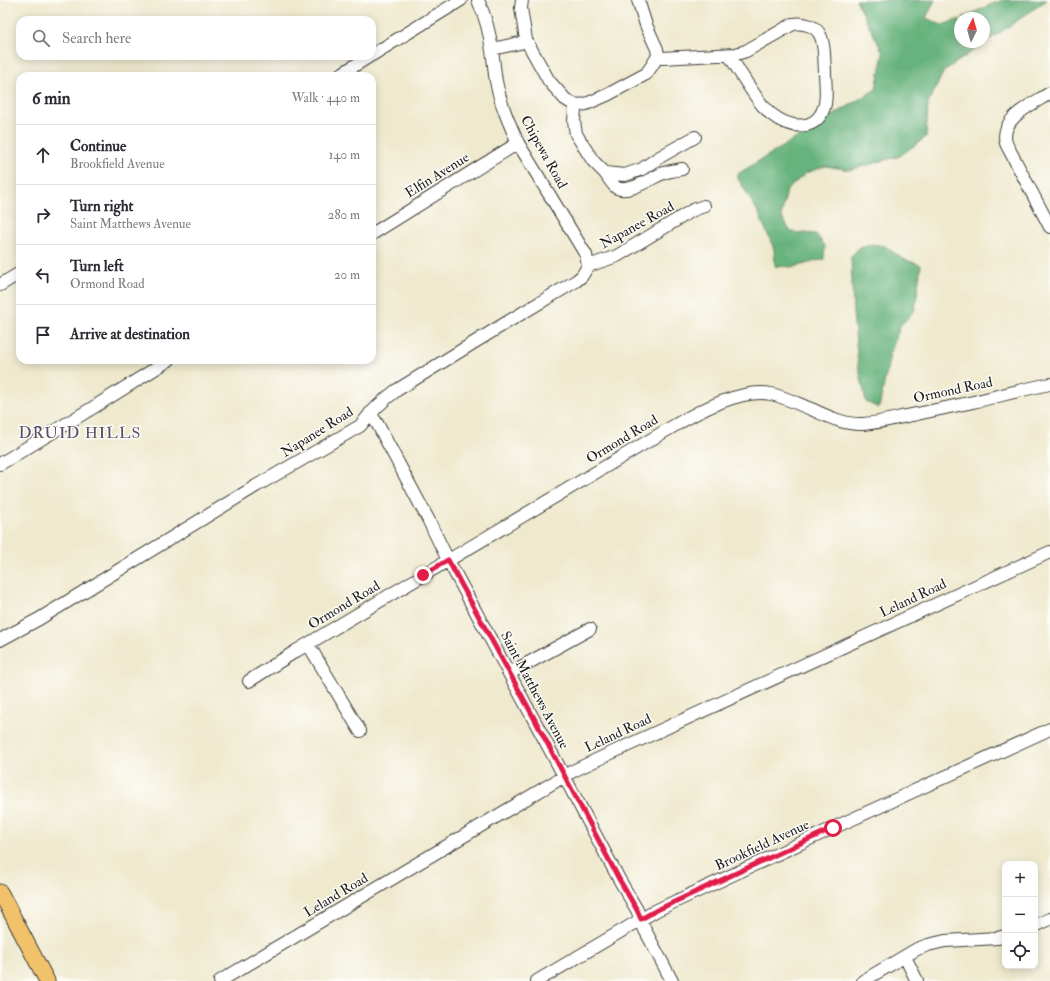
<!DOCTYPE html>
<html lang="en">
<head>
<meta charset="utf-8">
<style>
	:root { --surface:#fff; --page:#f2f2f3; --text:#2b2b33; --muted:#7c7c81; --line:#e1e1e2 }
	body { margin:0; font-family:"IM FELL Double Pica",serif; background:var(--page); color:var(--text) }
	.controls { position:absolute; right:12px; bottom:12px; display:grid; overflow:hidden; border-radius:8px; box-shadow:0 2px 10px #0003 }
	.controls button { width:36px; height:36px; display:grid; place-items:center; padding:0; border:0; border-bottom:1px solid var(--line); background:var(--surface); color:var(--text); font:20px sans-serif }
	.compass { position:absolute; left:954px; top:12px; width:36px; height:36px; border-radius:50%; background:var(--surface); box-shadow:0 2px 10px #0003; rotate:5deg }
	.stop { position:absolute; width:12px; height:12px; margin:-9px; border:3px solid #e11d48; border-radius:50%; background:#fff }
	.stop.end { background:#e11d48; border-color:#fff; box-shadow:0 1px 4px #0008 }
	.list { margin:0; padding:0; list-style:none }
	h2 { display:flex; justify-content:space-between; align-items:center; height:52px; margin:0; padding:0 16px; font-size:17px }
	h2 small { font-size:13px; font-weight:400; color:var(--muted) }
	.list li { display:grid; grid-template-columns:26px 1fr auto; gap:12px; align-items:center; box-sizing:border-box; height:60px; padding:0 16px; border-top:1px solid var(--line) }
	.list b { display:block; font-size:15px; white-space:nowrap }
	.list p { margin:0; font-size:13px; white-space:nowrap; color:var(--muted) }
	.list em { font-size:13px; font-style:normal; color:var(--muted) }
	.icon { flex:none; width:22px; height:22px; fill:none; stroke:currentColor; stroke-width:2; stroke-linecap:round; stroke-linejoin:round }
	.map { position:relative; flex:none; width:1050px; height:981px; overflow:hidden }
	.search { position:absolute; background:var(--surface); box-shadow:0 2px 10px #0003; left:16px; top:16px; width:360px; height:44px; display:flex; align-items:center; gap:10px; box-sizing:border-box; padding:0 14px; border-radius:12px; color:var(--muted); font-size:15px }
	.panel { position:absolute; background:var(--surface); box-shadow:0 2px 10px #0003; left:16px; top:72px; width:360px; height:292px; border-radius:12px }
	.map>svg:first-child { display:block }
	.forest { fill:#67b37d; stroke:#42684c }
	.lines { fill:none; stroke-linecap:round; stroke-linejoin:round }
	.minor-casing { stroke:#3c3b37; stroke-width:14 }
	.major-casing { stroke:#3c3b37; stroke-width:17 }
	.minor { stroke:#fff; stroke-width:12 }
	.major { stroke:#f2c26a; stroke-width:15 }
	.route { stroke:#e11d48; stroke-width:5 }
	.labels { text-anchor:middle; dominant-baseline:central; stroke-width:3; stroke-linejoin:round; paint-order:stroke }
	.street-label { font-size:14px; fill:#1c1c1c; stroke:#fdfcf7 }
	.quarter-label { font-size:16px; letter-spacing:1px; fill:#585068; stroke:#fdfcf7 }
</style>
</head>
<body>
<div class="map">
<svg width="1050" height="981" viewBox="0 0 1050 981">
	<rect width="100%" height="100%" fill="#fdfcf7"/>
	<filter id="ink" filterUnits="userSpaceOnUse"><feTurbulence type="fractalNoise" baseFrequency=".025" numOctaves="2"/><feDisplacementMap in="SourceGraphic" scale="8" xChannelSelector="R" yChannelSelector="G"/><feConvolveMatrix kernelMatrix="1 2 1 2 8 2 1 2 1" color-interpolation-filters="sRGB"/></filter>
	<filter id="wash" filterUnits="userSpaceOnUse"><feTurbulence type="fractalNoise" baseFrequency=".012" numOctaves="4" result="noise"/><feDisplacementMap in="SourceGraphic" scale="16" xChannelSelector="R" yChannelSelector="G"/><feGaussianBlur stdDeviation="0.9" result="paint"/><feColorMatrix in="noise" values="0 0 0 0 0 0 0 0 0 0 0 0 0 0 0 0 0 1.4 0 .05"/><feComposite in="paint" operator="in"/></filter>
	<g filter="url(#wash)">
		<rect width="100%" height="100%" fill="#efe9ce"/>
		<!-- forest -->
		<path class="forest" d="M856,0h79l-9,18 16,7 18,-6v23h24v-24h-22l30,-14 11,-4h44l-103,71 -16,33 -2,33 -26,19 -50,14 -24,-4 -20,7 -19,17 -6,26 10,16 25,2 9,12 -1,13 -30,8 -19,-1 -1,-17 -15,-35 -23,-39 140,-86 7,-36z
			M872,244l13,2 18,13 18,6 -6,45 -15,16 -10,29 -11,53 -13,-6 -8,-38 -5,-51 -2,-57 9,-9z"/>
	</g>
	<g filter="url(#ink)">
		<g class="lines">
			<!-- minor casing -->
			<g class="minor-casing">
				<path id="minor" d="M478,0c7,16 12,33 14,51 2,10 2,20 4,30 4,22 13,42 22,62l68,112 2,11
					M522,0l-1,8 5,32 23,41 16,18 8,5 7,1 6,-1 21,-9 39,-21 5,-7 7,-11 -1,-7 -11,-24 -8,-25
					M492,49l28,-6 6,-3
					M372,55l89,-55
					M658,56l4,2 74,-4 10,-3 47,-27c11,-2 24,2 28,13 4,10 3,23 4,34 0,10 2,22 0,33 -7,29 -35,25 -54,10 -3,-2 -5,-6 -8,-8 -13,-16 -23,-34 -34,-51
					M338,76l32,-20
					M1050,93c-17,11 -51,25 -44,50 1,3 3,6 4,8l40,76
					M573,104l2,5 -1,12 2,13 17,27 12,12 20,2 17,-6 16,-11 37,-21
					M605,173c4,5 7,12 12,15 14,6 34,-11 47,-15 5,-2 12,-3 18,-4
					M372,234l146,-91
					M0,285l20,-12
					M370,413l8,12 50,94 20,41 85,158 86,161 18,31 8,20 27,51
					M0,464l94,-57 75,-47
					M0,640l39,-21 217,-133 104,-60c11,-14 23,-26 37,-36l112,-69 67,-40 6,-5 6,-10 29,-10 76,-46 11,-4
					M308,644l52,87
					M510,673l80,-44
					M249,681l47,-30 376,-224c25,-15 69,-39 99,-33 14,3 27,10 40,15 16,7 33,16 52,15 18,-1 36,-7 54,-10 18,-4 37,-8 56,-12 26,-6 51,-13 77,-18
					M1035,926l15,-7
					M905,957l12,24
					M220,981l353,-210 36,-17 441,-202
					M537,981l120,-71 176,-82 217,-99
					M863,981l54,-32 11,-4 17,-4 53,-3 7,-2"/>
			</g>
			<!-- major casing -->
			<g class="major-casing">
				<path id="major" d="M0,892l47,89"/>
			</g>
			<!-- minor -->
			<use href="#minor" class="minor"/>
			<!-- major -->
			<use href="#major" class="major"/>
		</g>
	</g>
	<g class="lines" filter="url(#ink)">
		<!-- route -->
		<path class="route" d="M423,575l25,-15 86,158 85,161 18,31 4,9 16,-9 176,-82"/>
	</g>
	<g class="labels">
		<!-- street labels -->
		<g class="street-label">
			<text transform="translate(544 152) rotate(61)">Chipewa Road</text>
			<text transform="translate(437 175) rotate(-32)">Elfin Avenue</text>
			<text transform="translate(637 225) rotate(-29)">Napanee Road</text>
			<text transform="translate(953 390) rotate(-12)">Ormond Road</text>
			<text transform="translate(317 432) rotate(-32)">Napanee Road</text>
			<text transform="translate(622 439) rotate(-31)">Ormond Road</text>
			<text transform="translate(913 598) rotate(-25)">Leland Road</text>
			<text transform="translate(344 605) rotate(-31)">Ormond Road</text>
			<text transform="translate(535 690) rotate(62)">Saint Matthews Avenue</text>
			<text transform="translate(618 733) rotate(-25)">Leland Road</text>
			<text transform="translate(762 845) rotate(-25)">Brookfield Avenue</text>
			<text transform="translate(336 895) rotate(-31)">Leland Road</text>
		</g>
		<!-- quarter labels -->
		<g class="quarter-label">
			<text x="80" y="433">DRUID HILLS</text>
		</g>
	</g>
</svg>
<div class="controls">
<button>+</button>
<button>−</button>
<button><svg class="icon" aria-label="locate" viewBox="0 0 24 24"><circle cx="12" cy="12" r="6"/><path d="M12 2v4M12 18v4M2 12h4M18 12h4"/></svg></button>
</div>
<svg class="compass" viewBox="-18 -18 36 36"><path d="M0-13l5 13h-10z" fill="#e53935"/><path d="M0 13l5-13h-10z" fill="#7c7c81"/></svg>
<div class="stop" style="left:833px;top:828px"></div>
<div class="stop end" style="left:423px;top:575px"></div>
<div class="search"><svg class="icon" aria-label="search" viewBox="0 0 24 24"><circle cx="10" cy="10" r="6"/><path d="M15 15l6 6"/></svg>Search here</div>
<section class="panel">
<h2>6 min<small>Walk · 440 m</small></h2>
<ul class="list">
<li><svg class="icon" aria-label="ahead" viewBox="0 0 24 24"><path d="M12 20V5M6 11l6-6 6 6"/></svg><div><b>Continue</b><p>Brookfield Avenue</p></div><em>140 m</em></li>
<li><svg class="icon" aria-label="right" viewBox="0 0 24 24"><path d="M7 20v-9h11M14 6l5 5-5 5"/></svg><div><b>Turn right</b><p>Saint Matthews Avenue</p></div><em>280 m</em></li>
<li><svg class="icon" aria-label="left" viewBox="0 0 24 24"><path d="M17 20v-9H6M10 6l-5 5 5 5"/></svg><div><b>Turn left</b><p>Ormond Road</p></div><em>20 m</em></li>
<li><svg class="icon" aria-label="arrive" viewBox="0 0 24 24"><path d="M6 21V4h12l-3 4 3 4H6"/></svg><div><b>Arrive at destination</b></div></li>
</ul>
</section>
</div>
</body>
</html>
